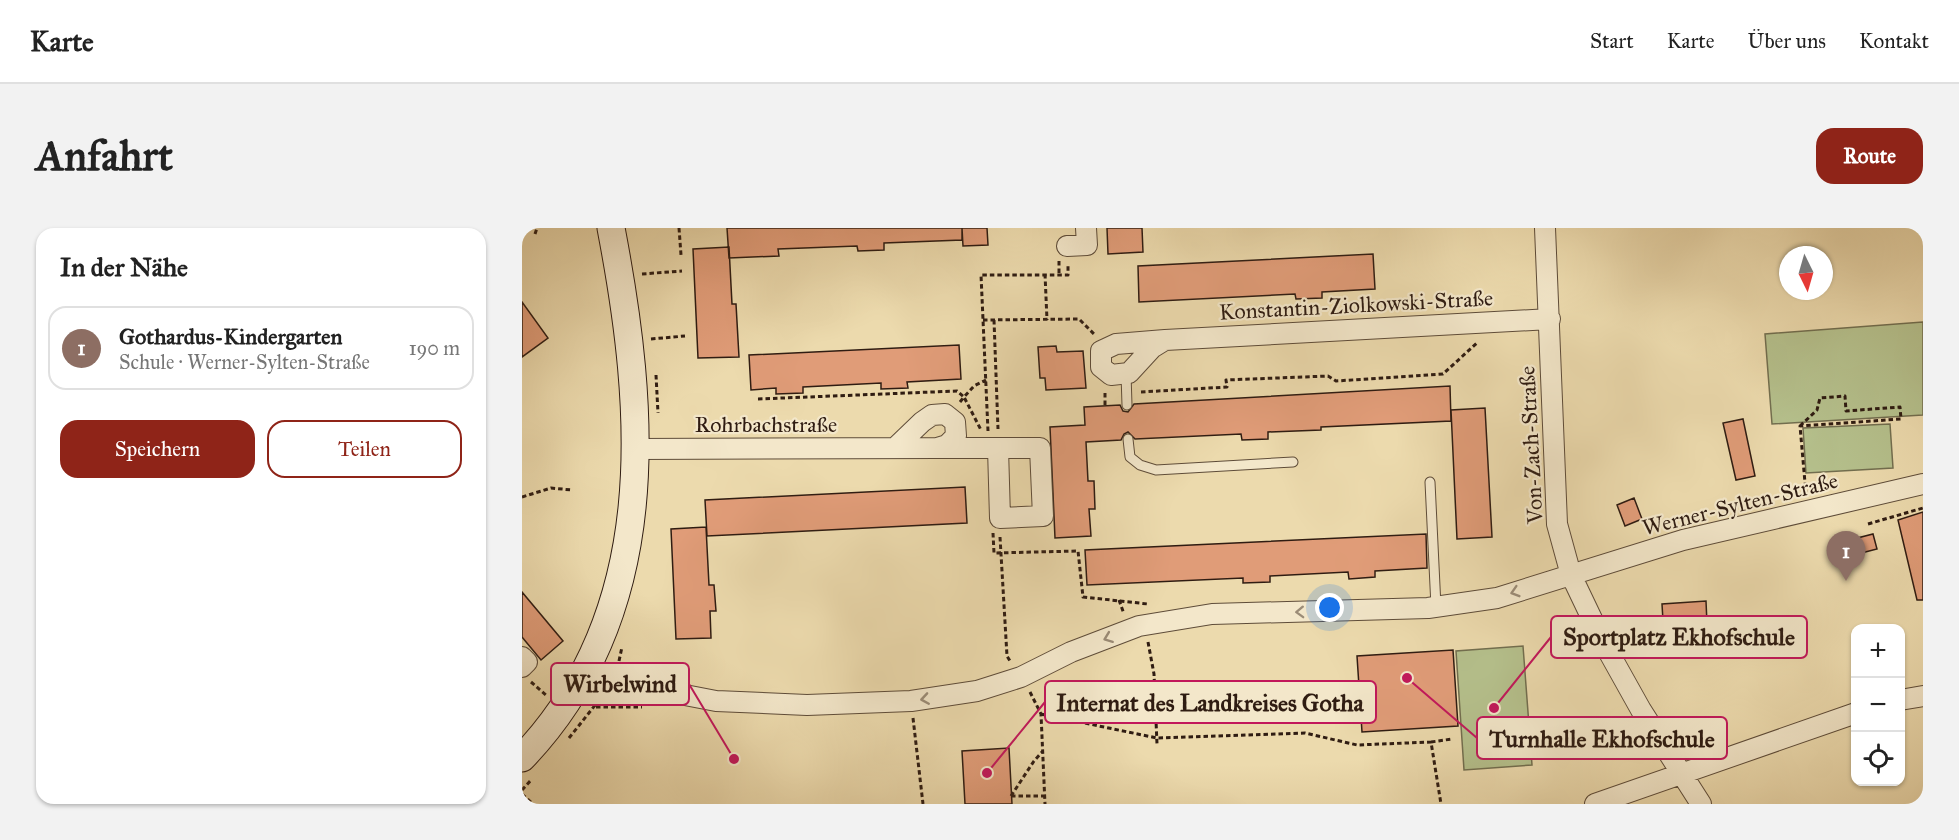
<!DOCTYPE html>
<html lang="de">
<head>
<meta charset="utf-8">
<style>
	:root { --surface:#fff; --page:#f2f2f2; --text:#222; --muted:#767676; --line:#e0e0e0; --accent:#8f2418 }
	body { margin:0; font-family:"IM FELL Great Primer",serif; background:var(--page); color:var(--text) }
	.controls { position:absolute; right:18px; bottom:18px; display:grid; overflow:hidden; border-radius:12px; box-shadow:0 2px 4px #0004 }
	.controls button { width:54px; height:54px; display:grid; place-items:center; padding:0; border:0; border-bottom:2px solid var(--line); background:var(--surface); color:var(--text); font:30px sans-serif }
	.compass { position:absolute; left:1257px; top:18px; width:54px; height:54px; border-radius:50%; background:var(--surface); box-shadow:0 2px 4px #0004; rotate:175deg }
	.you { position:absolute; left:808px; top:380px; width:21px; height:21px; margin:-15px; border:4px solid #fff; border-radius:50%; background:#1a73e8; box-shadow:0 0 0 9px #1a73e833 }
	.badge { display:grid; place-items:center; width:39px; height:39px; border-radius:50%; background:var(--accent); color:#fff; font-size:20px; font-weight:700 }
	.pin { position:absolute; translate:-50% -50px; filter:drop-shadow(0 2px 3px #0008) }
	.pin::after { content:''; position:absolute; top:32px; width:21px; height:18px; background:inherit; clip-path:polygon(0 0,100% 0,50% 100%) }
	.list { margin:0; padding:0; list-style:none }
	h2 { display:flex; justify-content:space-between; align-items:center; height:78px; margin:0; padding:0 24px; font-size:26px }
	h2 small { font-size:20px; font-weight:400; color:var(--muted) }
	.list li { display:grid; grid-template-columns:39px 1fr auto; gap:18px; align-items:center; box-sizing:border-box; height:84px; margin:0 12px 12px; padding:0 12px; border:2px solid var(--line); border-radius:18px }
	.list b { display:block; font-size:22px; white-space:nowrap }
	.list p { margin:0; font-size:20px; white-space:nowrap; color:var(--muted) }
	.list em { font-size:20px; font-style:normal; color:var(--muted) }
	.actions { display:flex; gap:12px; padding:18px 24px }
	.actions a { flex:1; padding:14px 0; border:2px solid var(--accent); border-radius:18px; text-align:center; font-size:21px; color:var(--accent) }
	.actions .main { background:var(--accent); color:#fff }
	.icon { flex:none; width:33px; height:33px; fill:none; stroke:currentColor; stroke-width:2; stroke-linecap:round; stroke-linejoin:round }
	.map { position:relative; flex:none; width:1401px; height:576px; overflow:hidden; border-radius:18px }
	header { display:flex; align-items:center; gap:36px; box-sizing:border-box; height:84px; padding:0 30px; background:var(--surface); border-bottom:2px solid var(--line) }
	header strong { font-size:28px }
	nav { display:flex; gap:33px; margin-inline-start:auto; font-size:21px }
	.intro { display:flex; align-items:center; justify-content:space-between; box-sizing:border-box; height:144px; padding:0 36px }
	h1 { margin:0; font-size:42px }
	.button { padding:15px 27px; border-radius:18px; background:var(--accent); color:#fff; font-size:21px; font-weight:700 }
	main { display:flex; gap:36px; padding:0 36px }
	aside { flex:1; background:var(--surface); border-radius:18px; box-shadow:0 2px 4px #0004 }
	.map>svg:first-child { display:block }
	.pitch { fill:#b5c08c; stroke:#726e4f; stroke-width:1.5 }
	.building { fill:#e09c78; stroke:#2f1c12; stroke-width:1.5 }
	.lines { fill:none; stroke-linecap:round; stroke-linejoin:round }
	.lane-casing { stroke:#5e4c39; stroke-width:11 }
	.street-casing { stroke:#5e4c39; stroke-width:22 }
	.secondary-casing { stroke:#2f1c12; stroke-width:29 }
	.path { stroke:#2f1c12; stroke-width:3; stroke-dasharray:4.5 3; stroke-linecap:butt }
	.lane { stroke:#f3e7ca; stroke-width:9 }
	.street { stroke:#f3e7ca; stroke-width:20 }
	.secondary { stroke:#f3e7ca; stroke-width:27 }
	.oneway { stroke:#9b8c77 }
	.labels { text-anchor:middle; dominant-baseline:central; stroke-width:4.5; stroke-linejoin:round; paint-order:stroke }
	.street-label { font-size:22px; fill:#2f1c12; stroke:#f3e7ca }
	.leader { fill:none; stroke:#c2185b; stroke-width:2 }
	.callout-dot { fill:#c2185b; stroke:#f3e7ca; stroke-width:2 }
	.callout { fill:#f3e7ca; stroke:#c2185b; stroke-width:2 }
	.callout-label { font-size:24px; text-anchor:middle; font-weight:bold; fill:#2f1c12 }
</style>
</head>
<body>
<header>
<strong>Karte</strong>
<nav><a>Start</a><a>Karte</a><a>Über uns</a><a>Kontakt</a></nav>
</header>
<div class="intro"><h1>Anfahrt</h1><a class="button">Route</a></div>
<main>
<aside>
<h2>In der Nähe<small></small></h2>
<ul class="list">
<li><span class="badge" style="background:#8d6e63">1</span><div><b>Gothardus-Kindergarten</b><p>Schule · Werner-Sylten-Straße</p></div><em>190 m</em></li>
</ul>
<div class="actions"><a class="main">Speichern</a><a>Teilen</a></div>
</aside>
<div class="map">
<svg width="1401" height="576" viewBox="0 0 1401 576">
	<rect width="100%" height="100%" fill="#ecdaad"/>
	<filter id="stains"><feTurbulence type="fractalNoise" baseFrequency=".00333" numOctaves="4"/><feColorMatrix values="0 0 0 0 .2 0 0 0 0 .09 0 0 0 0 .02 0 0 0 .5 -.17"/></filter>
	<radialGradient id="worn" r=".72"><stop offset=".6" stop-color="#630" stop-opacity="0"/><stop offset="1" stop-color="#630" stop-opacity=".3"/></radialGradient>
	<!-- pitch -->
	<path class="pitch" d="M1401,94v93l-151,9 -7,-90z
		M1368,196l3,44 -87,5 -3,-45z
		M1001,418l9,119 -68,5 -8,-119z"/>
	<!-- building -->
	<path class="building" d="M205,0h235v12l-78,3v7l-26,1 -1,-5 -79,3 1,7 -50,2z
		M440,0h25l1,17 -25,1z
		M585,0h35l1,24 -35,2z
		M207,19l3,57h4l3,53 -41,1 -5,-109z
		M851,26l2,35 -53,3v6l-26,1 -1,-5 -156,8 -1,-36z
		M0,74l26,36 -26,19z
		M437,117l2,34 -54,3 1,6 -27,1v-6l-78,4v6l-27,1v-6l-25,2 -2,-35z
		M534,118l1,6 26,-1 3,37 -40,2 -1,-12h-5l-2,-31z
		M928,158l1,35 -130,6v3l-53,2v7l-26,1 -1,-6 -106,5 -7,-7 -4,2 -3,6 -35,2 2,39h6l1,28h-6l2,27 -36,2 -5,-111 35,-2 -1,-18 36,-2 3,6 5,1 6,-8z
		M963,180l7,129 -35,2 -6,-129z
		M1221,191l12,57 -19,4 -13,-57z
		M443,259l2,36 -260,13 -2,-36z
		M1112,270l8,21 -17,7 -8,-21z
		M1401,284v88h-6l-19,-80z
		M184,299l3,58h5l2,26h-6l1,27 -35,1 -5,-110z
		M904,306l1,34 -52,3v6l-26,2 -1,-7 -78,4v6l-27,1v-5l-156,7 -2,-35z
		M1351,306l4,15 -43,11 -4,-15z
		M0,364l41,49 -22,19 -19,-23z
		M1184,373l1,23h9l1,23 -19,1 -1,-3 -31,1v-6l-12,1 -1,-20h10l-1,-17z
		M931,422l5,76 -96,6 -5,-76z
		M487,520l3,56h-47l-3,-53z"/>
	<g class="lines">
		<!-- lane casing -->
		<g class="lane-casing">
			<path id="lane" d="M604,146l1,31
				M606,211l2,18 10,8 16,5 137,-8
				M908,254l6,125"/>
		</g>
		<!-- street casing -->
		<g class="street-casing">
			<path id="street" d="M1023,0l12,296 14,51 32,67 38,68 60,94
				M545,18l20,-1 -1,-17
				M643,112l-13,8 -23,25 -18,2 -10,-8v-16l15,-7 49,-4 385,-21
				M415,220h103l3,68 -43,2 -2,-70
				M114,221l301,-1 10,-3 9,-9 -1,-14 -10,-8 -13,1 -10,7 -26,25
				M0,429l5,5 -5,5
				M65,439l46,18 83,16 91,4 104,-4 66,-10 44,-14 50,-25 68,-26 73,-12 216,-6 69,-10 186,-58 240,-56
				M1378,472l23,-4
				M1073,576l261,-91"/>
		</g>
		<!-- secondary casing -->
		<g class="secondary-casing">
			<path id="secondary" d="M0,530c140,-146 124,-347 89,-530"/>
		</g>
		<!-- path -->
		<path class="path" d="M157,0l2,27
			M13,6l2,-6
			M537,33v13
			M120,46l40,-3
			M523,46l2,46
			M461,92l96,-1 16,16
			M472,92l4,109
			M129,111l34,-3
			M134,147l2,38
			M619,164l86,-5 -1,-7 102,-4 8,5 107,-7 35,-32
			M583,165v13
			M236,171l199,-8 7,6 10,-11 12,-6
			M438,174l4,-5 17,33
			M1278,198l17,-16 3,-12 25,-2 1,15 54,-4 1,12 -101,7 6,68
			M466,203l-7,-156h87v-11
			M0,269l29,-9 21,2
			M1346,296l55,-16
			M471,305l1,20 84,-2 5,46 65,7
			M478,309l7,119 3,5
			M597,372l5,14
			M626,414l6,32 3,70
			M97,433l3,-14
			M9,454l15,13
			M508,464l11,22 4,90
			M74,479h46
			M519,486l116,24 148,-5 52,12 74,-3 10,62
			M391,490l10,86
			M47,510l35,-44
			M909,514l21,-3
			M0,562l10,-11
			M0,566l11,10
			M489,568l23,-35 9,-10
			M489,568h34"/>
		<!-- lane -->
		<use href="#lane" class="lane"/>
		<!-- street -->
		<use href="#street" class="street"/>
		<!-- secondary -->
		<use href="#secondary" class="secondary"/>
	</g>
	<!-- one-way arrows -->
	<defs><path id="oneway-chevron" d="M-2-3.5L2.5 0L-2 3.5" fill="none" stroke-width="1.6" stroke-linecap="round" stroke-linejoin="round" transform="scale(1.5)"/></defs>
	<g class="oneway">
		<use href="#oneway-chevron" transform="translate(993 364) rotate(163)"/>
		<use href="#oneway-chevron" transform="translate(778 384) rotate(178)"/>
		<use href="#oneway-chevron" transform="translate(586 410) rotate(159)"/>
		<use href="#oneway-chevron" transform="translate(403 471) rotate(171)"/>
	</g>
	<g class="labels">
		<!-- street labels -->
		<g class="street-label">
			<text transform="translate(834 77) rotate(-3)">Konstantin-Ziolkowski-Straße</text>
			<text x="244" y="196">Rohrbachstraße</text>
			<text transform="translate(1009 217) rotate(-93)">Von-Zach-Straße</text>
			<text transform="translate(1218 276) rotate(-14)">Werner-Sylten-Straße</text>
		</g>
	</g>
	<!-- callouts -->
	<path class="leader" d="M972 480L1029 409M212 531L167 456M465 545L523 474M885 450L955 510"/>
	<g class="callout-dot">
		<circle cx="972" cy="480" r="6"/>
		<circle cx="212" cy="531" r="6"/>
		<circle cx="465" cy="545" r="6"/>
		<circle cx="885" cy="450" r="6"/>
	</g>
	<g class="callout">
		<rect x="1029" y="388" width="256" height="42" rx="6"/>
		<rect x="29" y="435" width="138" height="42" rx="6"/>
		<rect x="523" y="453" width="331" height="42" rx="6"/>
		<rect x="955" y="489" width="250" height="42" rx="6"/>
	</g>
	<g class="callout-label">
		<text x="1157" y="417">Sportplatz Ekhofschule</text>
		<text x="98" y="464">Wirbelwind</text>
		<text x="688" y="483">Internat des Landkreises Gotha</text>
		<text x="1080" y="519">Turnhalle Ekhofschule</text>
	</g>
	<rect width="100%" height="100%" filter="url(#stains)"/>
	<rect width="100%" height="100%" fill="url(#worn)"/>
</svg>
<div class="controls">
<button>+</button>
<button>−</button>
<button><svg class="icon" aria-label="locate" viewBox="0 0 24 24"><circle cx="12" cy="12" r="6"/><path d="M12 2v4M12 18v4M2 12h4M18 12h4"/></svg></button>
</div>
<svg class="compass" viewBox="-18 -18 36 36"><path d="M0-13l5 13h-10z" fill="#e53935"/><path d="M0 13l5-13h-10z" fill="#767676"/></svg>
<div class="you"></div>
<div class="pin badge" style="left:1324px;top:353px;background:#8d6e63">1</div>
</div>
</main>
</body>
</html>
